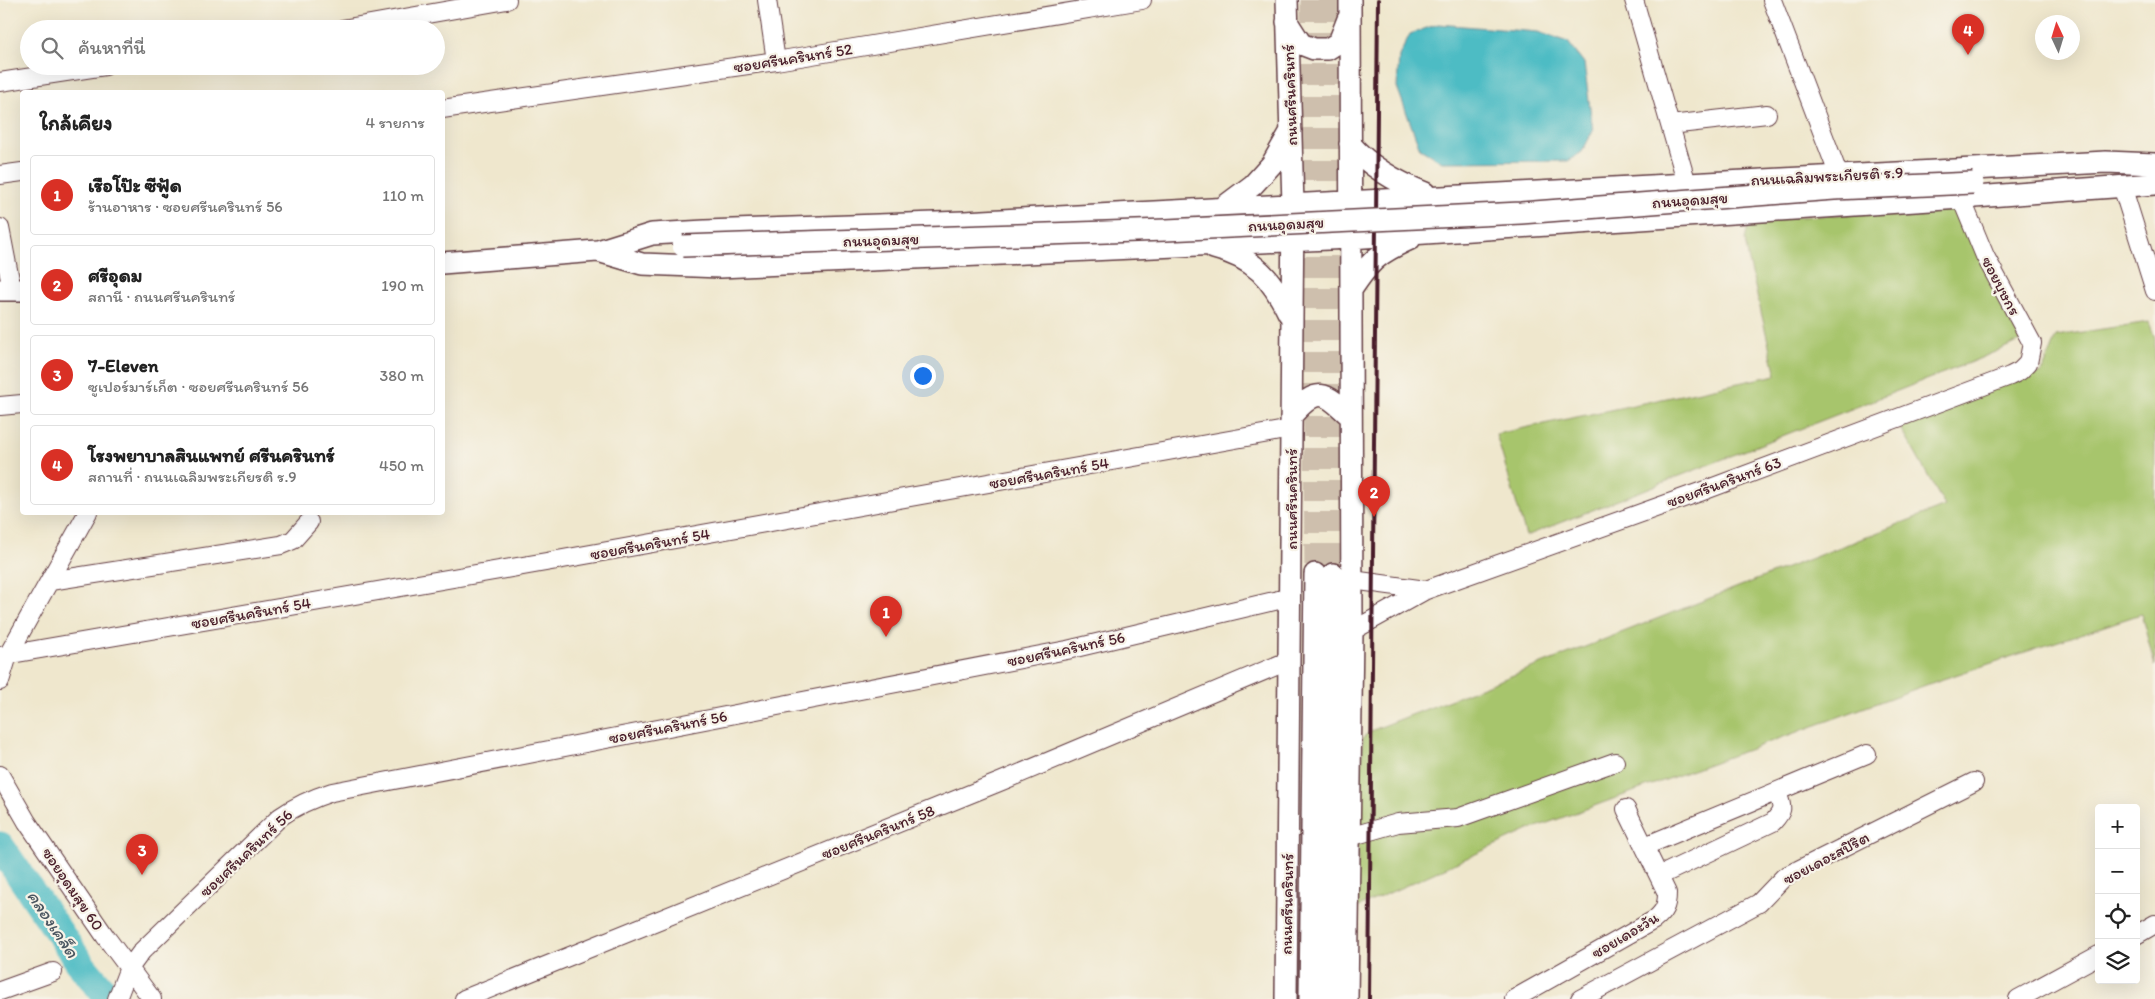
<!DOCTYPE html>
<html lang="th">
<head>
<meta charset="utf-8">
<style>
	:root { --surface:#fff; --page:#f2f2f2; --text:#222; --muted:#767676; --line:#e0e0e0; --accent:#d93025 }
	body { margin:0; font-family:Itim,"Playpen Sans Thai",sans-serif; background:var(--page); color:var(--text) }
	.controls { position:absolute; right:15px; bottom:15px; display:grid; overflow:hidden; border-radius:5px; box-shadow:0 5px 20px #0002 }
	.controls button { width:45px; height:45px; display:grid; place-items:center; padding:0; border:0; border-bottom:1px solid var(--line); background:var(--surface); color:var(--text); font:25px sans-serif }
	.compass { position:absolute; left:2035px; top:15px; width:45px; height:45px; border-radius:50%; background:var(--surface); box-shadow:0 5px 20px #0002; rotate:356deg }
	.you { position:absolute; left:922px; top:375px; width:18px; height:18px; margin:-12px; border:4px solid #fff; border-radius:50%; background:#1a73e8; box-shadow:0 0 0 8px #1a73e833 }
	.badge { display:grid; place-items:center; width:32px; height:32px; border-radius:50%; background:var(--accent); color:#fff; font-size:16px; font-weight:700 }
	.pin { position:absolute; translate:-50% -41px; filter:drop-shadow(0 1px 2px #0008) }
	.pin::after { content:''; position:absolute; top:26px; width:18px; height:15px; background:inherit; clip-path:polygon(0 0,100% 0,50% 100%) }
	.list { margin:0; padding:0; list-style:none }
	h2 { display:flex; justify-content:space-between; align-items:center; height:65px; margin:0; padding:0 20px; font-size:21px }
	h2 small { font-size:16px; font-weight:400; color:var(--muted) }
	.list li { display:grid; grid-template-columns:32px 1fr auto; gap:15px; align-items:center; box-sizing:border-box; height:80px; margin:0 10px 10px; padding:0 10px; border:1px solid var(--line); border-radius:5px }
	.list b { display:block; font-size:19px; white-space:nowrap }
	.list p { margin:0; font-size:16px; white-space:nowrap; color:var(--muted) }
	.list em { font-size:16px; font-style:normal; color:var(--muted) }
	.icon { flex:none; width:28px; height:28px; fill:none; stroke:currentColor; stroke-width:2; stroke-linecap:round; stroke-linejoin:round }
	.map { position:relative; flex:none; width:2155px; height:999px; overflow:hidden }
	.search { position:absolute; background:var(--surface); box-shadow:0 5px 20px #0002; left:20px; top:20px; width:425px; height:55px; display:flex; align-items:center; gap:12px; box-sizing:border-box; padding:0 18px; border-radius:28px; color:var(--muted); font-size:19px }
	.panel { position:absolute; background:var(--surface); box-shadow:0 5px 20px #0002; left:20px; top:90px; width:425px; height:425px; border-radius:5px }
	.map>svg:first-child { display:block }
	.green { fill:#a7c56c; stroke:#78724c }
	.water { fill:#4ebcc4; stroke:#4c6e78 }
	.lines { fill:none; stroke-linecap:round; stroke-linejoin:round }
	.river { stroke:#4ebcc4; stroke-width:29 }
	.major-tunnel { stroke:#cebfad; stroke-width:21; stroke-dasharray:21 11; stroke-linecap:butt }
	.minor-casing { stroke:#633d43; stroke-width:20 }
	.major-casing { stroke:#633d43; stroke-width:24 }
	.minor { stroke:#fff; stroke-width:18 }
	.major { stroke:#fff; stroke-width:21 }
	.rail { stroke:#4a1f2b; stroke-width:4 }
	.major-bridge-casing { stroke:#633d43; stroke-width:24; stroke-linecap:butt }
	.major-bridge { stroke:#fff; stroke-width:21 }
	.labels { text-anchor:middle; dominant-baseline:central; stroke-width:4.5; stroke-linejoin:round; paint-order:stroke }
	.street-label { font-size:16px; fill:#4a1f2b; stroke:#f7f3e8 }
	.water-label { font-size:18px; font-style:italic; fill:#4b5661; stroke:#f7f3e8 }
</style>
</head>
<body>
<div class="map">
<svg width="2155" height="999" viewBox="0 0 2155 999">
	<rect width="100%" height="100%" fill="#f7f3e8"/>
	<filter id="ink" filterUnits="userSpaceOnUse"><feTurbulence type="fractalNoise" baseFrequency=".02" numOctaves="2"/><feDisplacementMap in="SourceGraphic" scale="10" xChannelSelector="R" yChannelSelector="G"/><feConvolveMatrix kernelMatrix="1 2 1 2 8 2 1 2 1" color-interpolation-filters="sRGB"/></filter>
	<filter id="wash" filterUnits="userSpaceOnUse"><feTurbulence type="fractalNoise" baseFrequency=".0096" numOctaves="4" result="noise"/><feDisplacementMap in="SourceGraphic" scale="20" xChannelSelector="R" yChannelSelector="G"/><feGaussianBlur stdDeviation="1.12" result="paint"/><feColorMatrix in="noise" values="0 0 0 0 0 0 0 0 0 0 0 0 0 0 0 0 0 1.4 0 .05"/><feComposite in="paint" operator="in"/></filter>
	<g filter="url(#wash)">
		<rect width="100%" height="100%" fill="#efe7cd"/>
		<!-- green -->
		<path class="green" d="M1954,208l73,130 -53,23 -448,175 -30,-102 280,-59 -28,-118 -3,-17 4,-20z
			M2149,322l6,16v328l-14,-52 -204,67 -406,148 -175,79 7,-171 10,-7 572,-224 -44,-78 67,-33 74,-22 14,-37z"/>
		<!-- water -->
		<path class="water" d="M1438,24l100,8 30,10 16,21 9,68 -11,21 -14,9 -126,1 -22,-13 -23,-62 2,-31 11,-22z"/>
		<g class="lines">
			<!-- river -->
			<path class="river" d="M0,846l82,120 28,33"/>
		</g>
	</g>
	<g filter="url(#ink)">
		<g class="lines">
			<!-- major-tunnel -->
			<path class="major-tunnel" d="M1311,0l4,574
				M1330,0l3,574"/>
			<!-- minor casing -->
			<g class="minor-casing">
				<path id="minor" d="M767,0l9,61
					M1634,0l53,184
					M1772,0l67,176
					M342,29l165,-29
					M0,82l105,-16
					M442,109l334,-48 366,-61
					M1670,125l97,-11
					M0,175l22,-3
					M2122,186l33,105
					M0,228l12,62
					M0,406l22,-2
					M1352,580l74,10
					M50,581l231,-36 12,-5 16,-18
					M1352,631l74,-41 274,-98 310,-116 10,-5 8,-8 4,-20 -47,-87 -24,-58
					M0,656l546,-94 745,-133
					M0,681l8,-26 80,-143
					M0,775l27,47 78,114 47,63
					M1349,837l49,-14 60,-5 157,-56
					M1645,846l222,-92
					M1659,876l114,-54c12,-13 9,-15 4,-30
					M2136,935l19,-11
					M0,991l53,-19
					M117,999l11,-29 14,-19 138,-134c17,-12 33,-19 52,-25l735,-142 224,-53
					M464,999l538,-218 288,-121
					M1514,999l140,-79c10,-8 13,-14 13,-27l-41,-84
					M1580,999l179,-96 25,-26 190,-95
					M2018,999l81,-44"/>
			</g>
			<!-- major casing -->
			<g class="major-casing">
				<path id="major" d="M1287,22l14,22 13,5h14l11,-7 9,-23
					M1350,144c21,24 46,38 75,49
					M1221,209l32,-24 19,-21 19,-33
					M1214,248c41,10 58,31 75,66
					M598,251l44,13 78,3 630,-29 611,-40 194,-14
					M598,251l54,-17 53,-3 259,-9 1142,-60 49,2
					M442,263l168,-13
					M0,290h22
					M1351,290c20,-30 26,-36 59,-51
					M1291,416c27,-30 33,-25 60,1
					M1286,999l7,-794 -6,-205
					M1310,999l5,-425
					M1327,999l6,-425
					M1347,999l5,-368 -2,-631"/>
			</g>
			<!-- minor -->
			<use href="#minor" class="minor"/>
			<!-- major -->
			<use href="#major" class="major"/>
			<!-- rail -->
			<path class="rail" d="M1369,999l9,-999"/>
			<!-- major-bridge casing -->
			<g class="major-bridge-casing">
				<path id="major-bridge" d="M683,246l483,-16 355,-17 313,-24 139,-6"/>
			</g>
			<!-- major-bridge -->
			<use href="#major-bridge" class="major-bridge"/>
		</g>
	</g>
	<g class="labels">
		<!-- street labels -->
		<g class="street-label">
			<text transform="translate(793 58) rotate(-9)">ซอยศรีนครินทร์ 52</text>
			<text transform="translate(1290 95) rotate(-92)">ถนนศรีนครินทร์</text>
			<text transform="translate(1827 176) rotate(-3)">ถนนเฉลิมพระเกียรติ ร.9</text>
			<text transform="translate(1690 200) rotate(-4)">ถนนอุดมสุข</text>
			<text transform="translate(1286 224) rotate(-3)">ถนนอุดมสุข</text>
			<text transform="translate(881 240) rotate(-2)">ถนนอุดมสุข</text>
			<text transform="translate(2001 286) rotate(62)">ซอยบุษกร</text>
			<text transform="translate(1049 473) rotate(-10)">ซอยศรีนครินทร์ 54</text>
			<text transform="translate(1724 482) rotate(-20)">ซอยศรีนครินทร์ 63</text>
			<text transform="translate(1291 499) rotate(-90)">ถนนศรีนครินทร์</text>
			<text transform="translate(650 544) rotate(-10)">ซอยศรีนครินทร์ 54</text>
			<text transform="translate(251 613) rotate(-10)">ซอยศรีนครินทร์ 54</text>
			<text transform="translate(1066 649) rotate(-12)">ซอยศรีนครินทร์ 56</text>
			<text transform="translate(668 727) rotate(-11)">ซอยศรีนครินทร์ 56</text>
			<text transform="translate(878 832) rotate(-22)">ซอยศรีนครินทร์ 58</text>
			<text transform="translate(246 853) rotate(-43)">ซอยศรีนครินทร์ 56</text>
			<text transform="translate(1826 858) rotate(-28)">ซอยเดอะสปิริต</text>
			<text transform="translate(73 889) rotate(56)">ซอยอุดมสุข 60</text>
			<text transform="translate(1287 904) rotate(-89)">ถนนศรีนครินทร์</text>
			<text transform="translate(1625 935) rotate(-31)">ซอยเดอะวัน</text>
		</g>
		<!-- water labels -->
		<g class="water-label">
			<text transform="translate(53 924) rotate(56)">คลองเคล็ด</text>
		</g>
	</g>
</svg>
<div class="controls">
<button>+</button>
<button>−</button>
<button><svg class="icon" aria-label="locate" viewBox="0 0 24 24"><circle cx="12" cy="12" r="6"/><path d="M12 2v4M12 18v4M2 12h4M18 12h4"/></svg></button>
<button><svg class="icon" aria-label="layers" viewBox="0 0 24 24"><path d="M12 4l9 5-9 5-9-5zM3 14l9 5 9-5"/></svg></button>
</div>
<svg class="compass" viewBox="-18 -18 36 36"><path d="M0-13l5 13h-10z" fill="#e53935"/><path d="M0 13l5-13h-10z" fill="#767676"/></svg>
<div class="you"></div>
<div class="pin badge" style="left:886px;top:637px">1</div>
<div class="pin badge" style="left:1374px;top:517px">2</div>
<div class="pin badge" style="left:142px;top:875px">3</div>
<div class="pin badge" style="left:1968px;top:55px">4</div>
<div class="search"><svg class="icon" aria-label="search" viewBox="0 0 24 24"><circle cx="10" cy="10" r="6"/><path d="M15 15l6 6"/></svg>ค้นหาที่นี่</div>
<section class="panel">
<h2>ใกล้เคียง<small>4 รายการ</small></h2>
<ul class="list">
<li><span class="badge">1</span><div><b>เรือโป๊ะ ซีฟู้ด</b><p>ร้านอาหาร · ซอยศรีนครินทร์ 56</p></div><em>110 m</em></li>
<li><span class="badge">2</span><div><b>ศรีอุดม</b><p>สถานี · ถนนศรีนครินทร์</p></div><em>190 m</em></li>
<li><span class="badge">3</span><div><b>7-Eleven</b><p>ซูเปอร์มาร์เก็ต · ซอยศรีนครินทร์ 56</p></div><em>380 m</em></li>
<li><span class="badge">4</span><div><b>โรงพยาบาลสินแพทย์ ศรีนครินทร์</b><p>สถานที่ · ถนนเฉลิมพระเกียรติ ร.9</p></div><em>450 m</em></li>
</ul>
</section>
</div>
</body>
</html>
